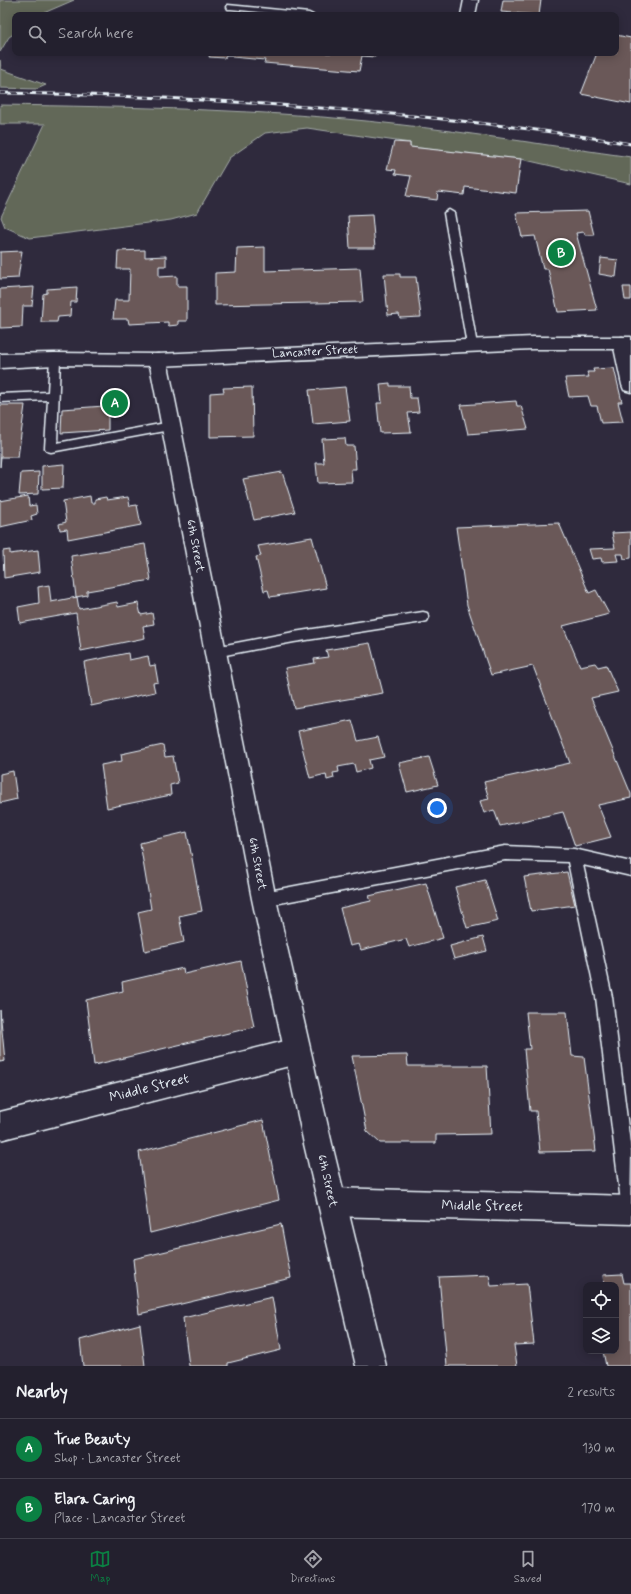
<!DOCTYPE html>
<html lang="en">
<head>
<meta charset="utf-8">
<style>
	:root { --surface:#23202e; --page:#2f2d3a; --text:#f1f3f6; --muted:#a3a3aa; --line:#403e4a; --accent:#0b8043 }
	body { margin:0; font-family:Mynerve,sans-serif; background:var(--page); color:var(--text) }
	.controls { position:absolute; right:12px; bottom:12px; display:grid; overflow:hidden; border-radius:8px; box-shadow:0 2px 10px #0003 }
	.controls button { width:36px; height:36px; display:grid; place-items:center; padding:0; border:0; border-bottom:1px solid var(--line); background:var(--surface); color:var(--text); font:20px sans-serif }
	.you { position:absolute; left:437px; top:808px; width:14px; height:14px; margin:-10px; border:3px solid #fff; border-radius:50%; background:#1a73e8; box-shadow:0 0 0 6px #1a73e833 }
	.badge { display:grid; place-items:center; width:26px; height:26px; border-radius:50%; background:var(--accent); color:#fff; font-size:13px; font-weight:700 }
	.pin { position:absolute; translate:-50% -50%; border:2px solid #fff; box-shadow:0 1px 4px #0006 }
	.list { margin:0; padding:0; list-style:none }
	h2 { display:flex; justify-content:space-between; align-items:center; height:52px; margin:0; padding:0 16px; font-size:17px }
	h2 small { font-size:13px; font-weight:400; color:var(--muted) }
	.list li { display:grid; grid-template-columns:26px 1fr auto; gap:12px; align-items:center; box-sizing:border-box; height:60px; padding:0 16px; border-top:1px solid var(--line) }
	.list b { display:block; font-size:15px; white-space:nowrap }
	.list p { margin:0; font-size:13px; white-space:nowrap; color:var(--muted) }
	.list em { font-size:13px; font-style:normal; color:var(--muted) }
	.icon { flex:none; width:22px; height:22px; fill:none; stroke:currentColor; stroke-width:2; stroke-linecap:round; stroke-linejoin:round }
	.map { position:relative; flex:none; width:631px; height:1366px; overflow:hidden }
	.search { position:absolute; background:var(--surface); box-shadow:0 2px 10px #0003; left:12px; right:12px; top:12px; height:44px; display:flex; align-items:center; gap:10px; box-sizing:border-box; padding:0 14px; border-radius:8px; color:var(--muted); font-size:15px }
	.sheet { height:172px; background:var(--surface) }
	nav { display:flex; justify-content:space-around; align-items:center; box-sizing:border-box; height:56px; border-top:1px solid var(--line); background:var(--surface); font-size:11px; color:var(--muted) }
	nav a { display:grid; justify-items:center; gap:2px }
	nav .on { color:var(--accent) }
	.map>svg:first-child { display:block }
	.green { fill:#626759; stroke:#a5aca8 }
	.building { fill:#6a5858; stroke:#e8f1f8 }
	.lines { fill:none; stroke-linecap:round; stroke-linejoin:round }
	.service-casing { stroke:#e8f1f8; stroke-width:3 }
	.minor-casing { stroke:#e8f1f8; stroke-width:3 }
	.tertiary-casing { stroke:#e8f1f8; stroke-width:3 }
	.secondary-casing { stroke:#e8f1f8; stroke-width:3 }
	.service { fill:#2f2a3d; fill-rule:evenodd }
	.minor { fill:#2f2a3d; fill-rule:evenodd }
	.tertiary { fill:#2f2a3d; fill-rule:evenodd }
	.secondary { fill:#2f2a3d; fill-rule:evenodd }
	.rail-casing { stroke:#e8f1f8; stroke-width:3 }
	.rail { stroke:#2f2a3d; stroke-width:2; stroke-dasharray:6; stroke-linecap:butt }
	.labels { text-anchor:middle; dominant-baseline:central; stroke-width:3; stroke-linejoin:round; paint-order:stroke }
	.street-label { font-size:12px; fill:#e8f1f8; stroke:#2f2a3d }
	.near-street-label { font-size:14px; fill:#e8f1f8; stroke:#2f2a3d }
</style>
</head>
<body>
<div class="map">
<svg width="631" height="1366" viewBox="0 0 631 1366">
	<rect width="100%" height="100%" fill="#2f2a3d"/>
	<filter id="ink" filterUnits="userSpaceOnUse"><feTurbulence type="fractalNoise" baseFrequency=".025" numOctaves="2"/><feDisplacementMap in="SourceGraphic" scale="8" xChannelSelector="R" yChannelSelector="G"/><feConvolveMatrix kernelMatrix="1 2 1 2 8 2 1 2 1" color-interpolation-filters="sRGB"/></filter>
	<g filter="url(#ink)">
		<!-- green -->
		<path class="green" d="M0,0h74l-35,15h-24v18l-6,4 -9,15z
			M0,60l1,9 45,16 -9,4 -37,-1z
			M0,105c131,2 264,4 394,19 79,9 158,22 237,33v27l-110,-25 -111,-12v-4l-103,-15 -42,5 -36,25 -32,55 -26,7 -141,18 -25,-11 -4,-10 44,-93h-45z"/>
		<!-- building -->
		<path class="building" d="M503,0h38l-2,15 -38,-3z
			M616,35l15,3v66l-50,-10 16,-41h19z
			M210,53h166l-1,4 -13,-1 -3,15 -95,-8 1,-3 -33,-3 1,-2h-7l-1,3 -16,-1z
			M394,142l16,1v4l111,12 -5,34 -51,-6 -1,8 -26,-3 -1,8 -31,-4 5,-20 -16,-2 1,-4 -9,-1z
			M588,211l6,24h-9l-1,-3 -8,1 21,77 -39,2 -10,-43h-5l-8,-33 -13,1 -6,-24z
			M372,215l3,33h-25l-2,-32z
			M265,247v24l95,-3 3,34 -148,3v-32l21,-1 1,-24z
			M145,250v7l21,-1v10h-7v11l18,-1v10h10v35h-9v4l-10,1v-4l-39,2 -1,-5h-15l2,-19h14l1,-31h-13l1,-18z
			M22,251l-4,27 -18,1v-27z
			M601,258l17,2 -2,17 -17,-3z
			M384,274h16v3h16l5,40 -21,1 -1,-4 -11,1z
			M34,287l-2,19h-9l-1,21 -22,1v-39z
			M77,287l-1,15h-5l-1,14 -12,1 -1,5h-16l2,-28 4,-1v-4z
			M623,287h8v13h-6z
			M614,368l8,34h-4l5,20 -22,1 -4,-17h-6l-3,-10 -19,1 -4,-19 24,-1 -2,-5h7l-1,-3z
			M390,383v3h19l1,12h7l2,14 -11,1 3,19 -31,1 -3,-30h5l-2,-19z
			M252,387l1,49 -43,1v-44l14,-1 -1,-4z
			M345,387l5,34 -37,3 -4,-34z
			M126,395v14l-18,1v20l-47,3 1,-24 43,-3v-10z
			M516,401l1,5h4l7,23 -60,5 -7,-29z
			M0,405h25l-7,52h-17l-1,10z
			M345,438l1,8h8l2,23h-5l1,13 -34,1 -2,-20h8l-2,-24z
			M64,464l-1,24 -21,1v-23z
			M39,472l-1,22 -19,1 2,-22z
			M282,472l13,40 -41,8 -11,-41z
			M28,496l1,10 7,-1 1,9 -6,2 1,4 -32,7v-26z
			M90,496l1,7h4v-4l11,-2 1,3 21,-3 2,9 7,-1 4,20 -73,14 -1,-10 -7,1 -1,-6 7,-2 -3,-21z
			M559,523l30,70 7,-3 13,24 -46,12 17,40 15,-3 3,4 8,-2 12,27 -27,6 40,96v4l-33,7 13,32 -36,9 -12,-34 -63,14 -6,-16 -10,3 -4,-12 9,-2 -5,-17 86,-19 -37,-97 -42,9 -24,-70 -11,-78z
			M631,532v26l-7,1 -1,-5h-7l2,7 -16,1 -1,-4 -9,1 -3,-10 26,-1 -3,-15z
			M312,537l14,51 -56,9 -2,-7 -4,1 -8,-34 5,-1 -3,-10z
			M145,544l6,36 -64,11v4l-11,2 -5,-41z
			M10,550v4l28,-4 2,22 -36,6 -1,-27z
			M49,585l2,17 26,-5 2,12 38,-7 1,5 20,-4 3,12 11,-2 2,11 -11,2 2,12 -64,13 -5,-38 -56,10 -2,-16 21,-4 -1,-16z
			M370,643l13,50 -89,15 -9,-40 30,-5 -1,-4 14,-2 -2,-7z
			M128,653l1,7 19,-4 2,10 5,-1 3,17 -5,1 2,9 -64,14 -7,-44z
			M352,720l6,21 20,-4 6,20 -15,3 2,8 -15,4 -2,-8 -16,3 1,5 -6,1 1,5 -7,2 -1,-6 -16,4 -12,-47z
			M163,745l2,12 8,-1 5,27 -8,2 1,10 -64,13 -6,-43 21,-4 -1,-7z
			M429,757l9,28 -31,7 -8,-29z
			M13,771l4,28 -17,4v-29z
			M187,832l15,79 -23,5 5,26 -39,9 -7,-39 13,-3 -11,-66z
			M567,872l8,33 -44,6 -7,-34z
			M485,880l13,41 -31,7 -12,-41z
			M426,883l17,55 -34,9 -3,-8 -45,11 -2,-6 -9,2 -10,-38 31,-7 -2,-5z
			M483,937l4,14 -33,8 -4,-13z
			M241,961l13,66 -160,38 -8,-65 37,-9 -1,-9 61,-14 1,6z
			M0,1010l5,51 -5,1z
			M526,1012h41l5,44 12,1 12,94 -56,1 -4,-41h-6l-6,-62h6z
			M407,1055l1,11h79l4,68 -55,1v8h-56l-13,-12 -15,-75z
			M263,1120l16,80 -129,33 -11,-81z
			M281,1224l10,54 -152,36 -6,-55z
			M622,1274l2,9h7v83h-25l-3,-15h13v-66h-12l-1,-10z
			M489,1275l2,11 36,-2 7,60 -20,1 3,21h-70l-8,-89z
			M272,1297l9,53 -53,13v3h-39l-6,-48z
			M140,1324l5,42h-62l-3,-26z"/>
		<g class="lines">
			<!-- service casing -->
			<g class="service-casing">
				<path id="service" d="M228,5l81,8 4,2h-28l-54,-6h-3l-1,-2z
					M449,210l5,3 23,132 -1,3h-8l-1,-3 -23,-132z
					M55,355l4,1 1,3 -3,84 114,-21 4,1 2,3 -2,3 -124,23 -4,-1 -2,-3 3,-48 -48,2v-8l48,-2 2,-33 1,-3z
					M423,612l4,1 2,4 -2,4 -4,1 -129,20 -79,15 -5,-1 -1,-4 1,-4 5,-1 79,-15z
					M505,846l69,3 57,13v14l-48,-11 29,132 19,155 -1,66 -6,-2 -2,-6 -26,-213 -28,-135 -63,-2 -241,46 -5,-2 -2,-5 2,-5 5,-2z"/>
			</g>
			<!-- minor casing -->
			<g class="minor-casing">
				<path id="minor" d="M464,0h14l-3,15h-14z
					M622,337l6,2 3,4v49l-7,-2 -2,-5 -9,-42 3,-4z
					M297,1038l9,4 4,9 -4,9 -9,4 -297,76v-28z
					M332,1188l299,8v28l-299,-8 -10,-4 -4,-10 4,-10z"/>
			</g>
			<!-- tertiary casing -->
			<g class="tertiary-casing">
				<path id="tertiary" d="M158,354l6,1 3,5 109,539 56,245 54,222h-30l-52,-222 -52,-245 -103,-539 3,-5z"/>
			</g>
			<!-- secondary casing -->
			<g class="secondary-casing">
				<path id="secondary" d="M533,337h98v12h-98l-375,17 -103,-1 -55,3v-14l55,-1 103,1z"/>
			</g>
			<!-- service -->
			<use href="#service" class="service"/>
			<!-- minor -->
			<use href="#minor" class="minor"/>
			<!-- tertiary -->
			<use href="#tertiary" class="tertiary"/>
			<!-- secondary -->
			<use href="#secondary" class="secondary"/>
			<!-- rail casing -->
			<g class="rail-casing">
				<path id="rail" d="M0,93c88,1 176,5 264,11 123,8 245,20 367,40"/>
			</g>
			<!-- rail -->
			<use href="#rail" class="rail"/>
		</g>
	</g>
	<g class="labels">
		<!-- street labels -->
		<g class="street-label">
			<text transform="translate(315 352) rotate(-3)">Lancaster Street</text>
			<text transform="translate(195 546) rotate(79)">6th Street</text>
			<text transform="translate(257 864) rotate(79)">6th Street</text>
			<text transform="translate(327 1181) rotate(77)">6th Street</text>
		</g>
		<!-- near-street labels -->
		<g class="near-street-label">
			<text transform="translate(149 1088) rotate(-14)">Middle Street</text>
			<text transform="translate(482 1206) rotate(1)">Middle Street</text>
		</g>
	</g>
</svg>
<div class="controls">
<button><svg class="icon" aria-label="locate" viewBox="0 0 24 24"><circle cx="12" cy="12" r="6"/><path d="M12 2v4M12 18v4M2 12h4M18 12h4"/></svg></button>
<button><svg class="icon" aria-label="layers" viewBox="0 0 24 24"><path d="M12 4l9 5-9 5-9-5zM3 14l9 5 9-5"/></svg></button>
</div>
<div class="you"></div>
<div class="pin badge" style="left:115px;top:403px">A</div>
<div class="pin badge" style="left:561px;top:253px">B</div>
<div class="search"><svg class="icon" aria-label="search" viewBox="0 0 24 24"><circle cx="10" cy="10" r="6"/><path d="M15 15l6 6"/></svg>Search here</div>
</div>
<section class="sheet">
<h2>Nearby<small>2 results</small></h2>
<ul class="list">
<li><span class="badge">A</span><div><b>True Beauty</b><p>Shop · Lancaster Street</p></div><em>130 m</em></li>
<li><span class="badge">B</span><div><b>Elara Caring</b><p>Place · Lancaster Street</p></div><em>170 m</em></li>
</ul>
</section>
<nav>
<a class="on"><svg class="icon" aria-label="map" viewBox="0 0 24 24"><path d="M3 6l6-2 6 2 6-2v14l-6 2-6-2-6 2zM9 4v14M15 6v14"/></svg>Map</a>
<a><svg class="icon" aria-label="directions" viewBox="0 0 24 24"><path d="M12 3l9 9-9 9-9-9zM9 14v-3h6M13 9l2 2-2 2"/></svg>Directions</a>
<a><svg class="icon" aria-label="saved" viewBox="0 0 24 24"><path d="M7 4h10v16l-5-4-5 4z"/></svg>Saved</a>
</nav>
</body>
</html>
